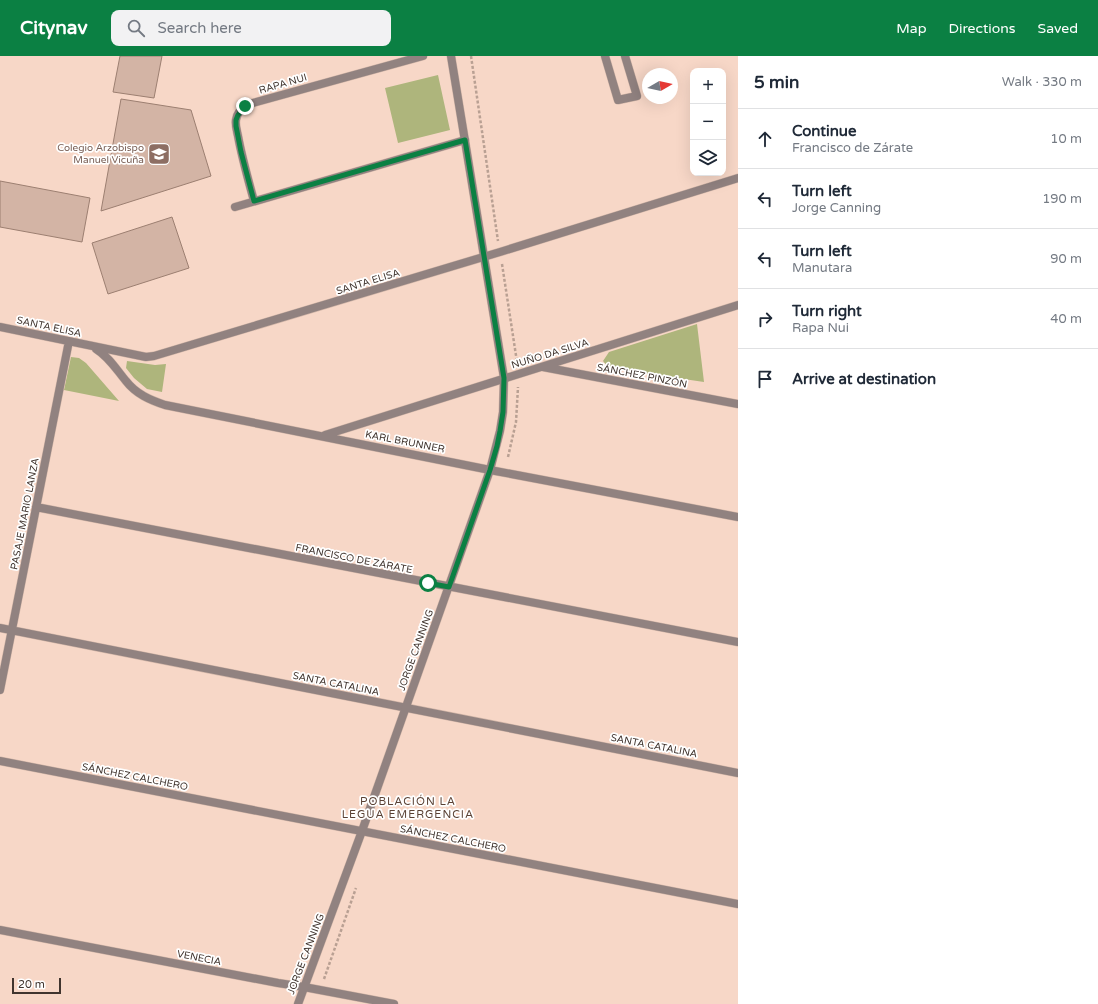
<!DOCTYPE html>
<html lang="en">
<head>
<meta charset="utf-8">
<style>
	:root { --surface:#fff; --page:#f2f2f3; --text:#1f2937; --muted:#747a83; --line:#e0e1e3; --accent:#0b8043 }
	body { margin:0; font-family:"Varela Round",sans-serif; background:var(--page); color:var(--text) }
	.controls { position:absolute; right:12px; top:12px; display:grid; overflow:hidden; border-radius:8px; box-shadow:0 4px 16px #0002 }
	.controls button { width:36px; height:36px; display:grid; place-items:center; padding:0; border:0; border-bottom:1px solid var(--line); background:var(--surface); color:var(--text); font:20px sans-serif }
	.compass { position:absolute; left:642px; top:12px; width:36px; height:36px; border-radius:50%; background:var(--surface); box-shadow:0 4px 16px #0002; rotate:81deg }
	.scale { position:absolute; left:12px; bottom:10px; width:49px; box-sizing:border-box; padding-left:4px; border:2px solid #40342e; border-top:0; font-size:11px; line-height:14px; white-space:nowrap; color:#40342e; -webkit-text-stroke:3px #fff; paint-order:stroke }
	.stop { position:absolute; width:12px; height:12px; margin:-9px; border:3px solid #0b8043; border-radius:50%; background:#fff }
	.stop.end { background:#0b8043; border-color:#fff; box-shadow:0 1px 4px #0008 }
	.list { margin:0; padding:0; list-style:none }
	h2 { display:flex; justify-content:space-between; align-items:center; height:52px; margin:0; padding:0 16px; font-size:17px }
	h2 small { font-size:13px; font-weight:400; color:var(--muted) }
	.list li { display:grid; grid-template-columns:26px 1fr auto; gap:12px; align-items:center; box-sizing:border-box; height:60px; padding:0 16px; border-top:1px solid var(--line) }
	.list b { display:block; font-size:15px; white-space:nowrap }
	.list p { margin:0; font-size:13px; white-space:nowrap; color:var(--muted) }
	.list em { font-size:13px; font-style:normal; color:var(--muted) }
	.icon { flex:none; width:22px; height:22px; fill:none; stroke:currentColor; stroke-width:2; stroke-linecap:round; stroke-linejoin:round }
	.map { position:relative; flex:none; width:738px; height:948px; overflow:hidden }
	header { display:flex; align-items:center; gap:24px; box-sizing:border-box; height:56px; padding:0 20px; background:var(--accent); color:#fff }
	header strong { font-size:19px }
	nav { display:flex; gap:22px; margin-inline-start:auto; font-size:14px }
	.search { width:280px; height:36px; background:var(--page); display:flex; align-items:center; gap:10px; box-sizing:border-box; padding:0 14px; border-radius:8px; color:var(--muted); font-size:15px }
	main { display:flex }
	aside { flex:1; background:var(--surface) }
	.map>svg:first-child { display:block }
	.green { fill:#aeb57c }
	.building { fill:#d3b4a5; stroke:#9c7f71 }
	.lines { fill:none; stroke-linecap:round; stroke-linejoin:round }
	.minor-casing { stroke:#d2b6a8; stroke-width:9 }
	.tertiary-casing { stroke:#d2b6a8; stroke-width:9 }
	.path { stroke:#b9a093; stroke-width:2.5; stroke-dasharray:3 2; stroke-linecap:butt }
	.minor { stroke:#918280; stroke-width:8 }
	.tertiary { stroke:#918280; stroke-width:8 }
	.route { stroke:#0b8043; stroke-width:5 }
	.labels { text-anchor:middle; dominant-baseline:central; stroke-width:3.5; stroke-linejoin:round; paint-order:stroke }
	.street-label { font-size:10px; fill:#40342e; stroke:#fff }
	.education-label { font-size:10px; fill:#785e54; stroke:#fff; text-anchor:end }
	.neighbourhood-label { font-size:11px; letter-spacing:1px; fill:#5a4134; stroke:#fff }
</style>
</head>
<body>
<header>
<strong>Citynav</strong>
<div class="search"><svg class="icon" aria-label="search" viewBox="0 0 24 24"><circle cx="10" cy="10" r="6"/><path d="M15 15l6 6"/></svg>Search here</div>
<nav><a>Map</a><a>Directions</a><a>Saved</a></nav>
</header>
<main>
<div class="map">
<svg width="738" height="948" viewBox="0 0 738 948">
	<rect width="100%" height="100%" fill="#f7d7c7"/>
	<!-- green -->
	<path class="green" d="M438,19l12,55 -52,13 -13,-55z
		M697,268l7,58 -95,-14 -6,-7 6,-9z
		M71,301l8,1 7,5 33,38 -55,-11z
		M127,305l28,4 11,-1 -4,28 -15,-3 -13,-11 -8,-10z"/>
	<!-- building -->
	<path class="building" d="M120,0h42l-8,42 -41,-6z
		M121,43l70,11 20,66 -110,35z
		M0,125l90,17 -8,44 -82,-15z
		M172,161l17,51 -81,26 -16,-51z"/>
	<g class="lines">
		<!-- minor casing -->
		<g class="minor-casing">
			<path id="minor" d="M605,0l13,44 19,-4 -12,-40
				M254,145c-6,-22 -12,-43 -16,-65 -1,-5 -3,-11 -2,-16 1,-8 7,-13 13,-16l174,-48
				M235,151l230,-67
				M0,271l146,30 8,-1 346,-104 238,-74
				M96,293c13,8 20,20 30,32 10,13 24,19 39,24l325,65 248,47
				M543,311l195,37
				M325,379l413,-130
				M36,451l702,135
				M0,572l738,145
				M0,634l69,-349
				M0,705l738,143
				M0,874l278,53 26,4 90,17"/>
		</g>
		<!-- tertiary casing -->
		<g class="tertiary-casing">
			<path id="tertiary" d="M298,948l64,-173 128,-361 10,-39 3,-19 1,-34 -53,-322"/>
		</g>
		<!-- path -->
		<path class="path" d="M471,0l27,185
			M502,208l15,98
			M508,401l8,-35 2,-35
			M324,923l32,-91"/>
		<!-- minor -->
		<use href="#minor" class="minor"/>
		<!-- tertiary -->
		<use href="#tertiary" class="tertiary"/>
	</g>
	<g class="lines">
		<!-- route -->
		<path class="route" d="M245,50l-7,9 -2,5v6l5,26 13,49 211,-61 39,238 -1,34 -3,19 -3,15 -7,24 -41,117 -21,-4"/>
	</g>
	<!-- icons -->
	<defs>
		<g id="school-square" transform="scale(1.15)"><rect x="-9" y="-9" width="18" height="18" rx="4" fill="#8d6e63" stroke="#fff"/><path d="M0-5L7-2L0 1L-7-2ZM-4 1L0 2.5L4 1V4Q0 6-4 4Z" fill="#fff"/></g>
	</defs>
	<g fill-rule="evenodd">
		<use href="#school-square" x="159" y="98"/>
	</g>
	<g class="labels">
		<!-- street labels -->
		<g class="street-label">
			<text transform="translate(283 28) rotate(-16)">RAPA NUI</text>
			<text transform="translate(368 226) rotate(-17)">SANTA ELISA</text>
			<text transform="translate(49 271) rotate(12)">SANTA ELISA</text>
			<text transform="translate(550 298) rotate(-17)">NUÑO DA SILVA</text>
			<text transform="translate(642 320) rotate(11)">SÁNCHEZ PINZÓN</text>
			<text transform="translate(405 386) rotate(11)">KARL BRUNNER</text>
			<text transform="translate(25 458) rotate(-79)">PASAJE MARIO LANZA</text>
			<text transform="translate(354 503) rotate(11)">FRANCISCO DE ZÁRATE</text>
			<text transform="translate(416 594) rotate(-70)">JORGE CANNING</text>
			<text transform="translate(336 628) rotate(11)">SANTA CATALINA</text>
			<text transform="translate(654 690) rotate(11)">SANTA CATALINA</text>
			<text transform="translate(135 721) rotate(11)">SÁNCHEZ CALCHERO</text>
			<text transform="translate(453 783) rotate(11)">SÁNCHEZ CALCHERO</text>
			<text transform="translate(306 898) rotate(-69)">JORGE CANNING</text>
			<text transform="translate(199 902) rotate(11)">VENECIA</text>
		</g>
		<!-- education labels -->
		<g class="education-label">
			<text x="144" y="92">Colegio Arzobispo<tspan x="144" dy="12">Manuel Vicuña</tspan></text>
		</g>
		<!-- neighbourhood labels -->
		<g class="neighbourhood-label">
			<text x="408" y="745">POBLACIÓN LA<tspan x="408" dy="13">LEGUA EMERGENCIA</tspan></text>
		</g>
	</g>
</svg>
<div class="controls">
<button>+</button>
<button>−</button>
<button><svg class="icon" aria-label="layers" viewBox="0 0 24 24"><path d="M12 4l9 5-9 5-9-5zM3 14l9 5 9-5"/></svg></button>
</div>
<svg class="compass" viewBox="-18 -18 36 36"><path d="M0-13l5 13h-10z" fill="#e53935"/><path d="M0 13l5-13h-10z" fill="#747a83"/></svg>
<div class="scale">20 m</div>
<div class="stop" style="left:428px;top:527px"></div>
<div class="stop end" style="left:245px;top:50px"></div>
</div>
<aside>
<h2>5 min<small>Walk · 330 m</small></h2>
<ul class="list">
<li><svg class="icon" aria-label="ahead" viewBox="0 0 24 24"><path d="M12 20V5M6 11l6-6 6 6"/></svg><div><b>Continue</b><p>Francisco de Zárate</p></div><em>10 m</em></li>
<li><svg class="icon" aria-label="left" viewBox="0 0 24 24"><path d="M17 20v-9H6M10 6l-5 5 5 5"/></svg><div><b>Turn left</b><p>Jorge Canning</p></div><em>190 m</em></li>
<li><svg class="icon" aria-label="left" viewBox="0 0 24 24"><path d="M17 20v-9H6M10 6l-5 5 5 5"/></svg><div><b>Turn left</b><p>Manutara</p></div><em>90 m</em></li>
<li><svg class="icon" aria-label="right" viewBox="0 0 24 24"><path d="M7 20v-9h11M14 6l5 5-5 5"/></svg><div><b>Turn right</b><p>Rapa Nui</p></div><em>40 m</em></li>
<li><svg class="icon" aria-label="arrive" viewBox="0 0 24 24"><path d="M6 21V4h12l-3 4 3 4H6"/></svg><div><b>Arrive at destination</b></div></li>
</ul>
</aside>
</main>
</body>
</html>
